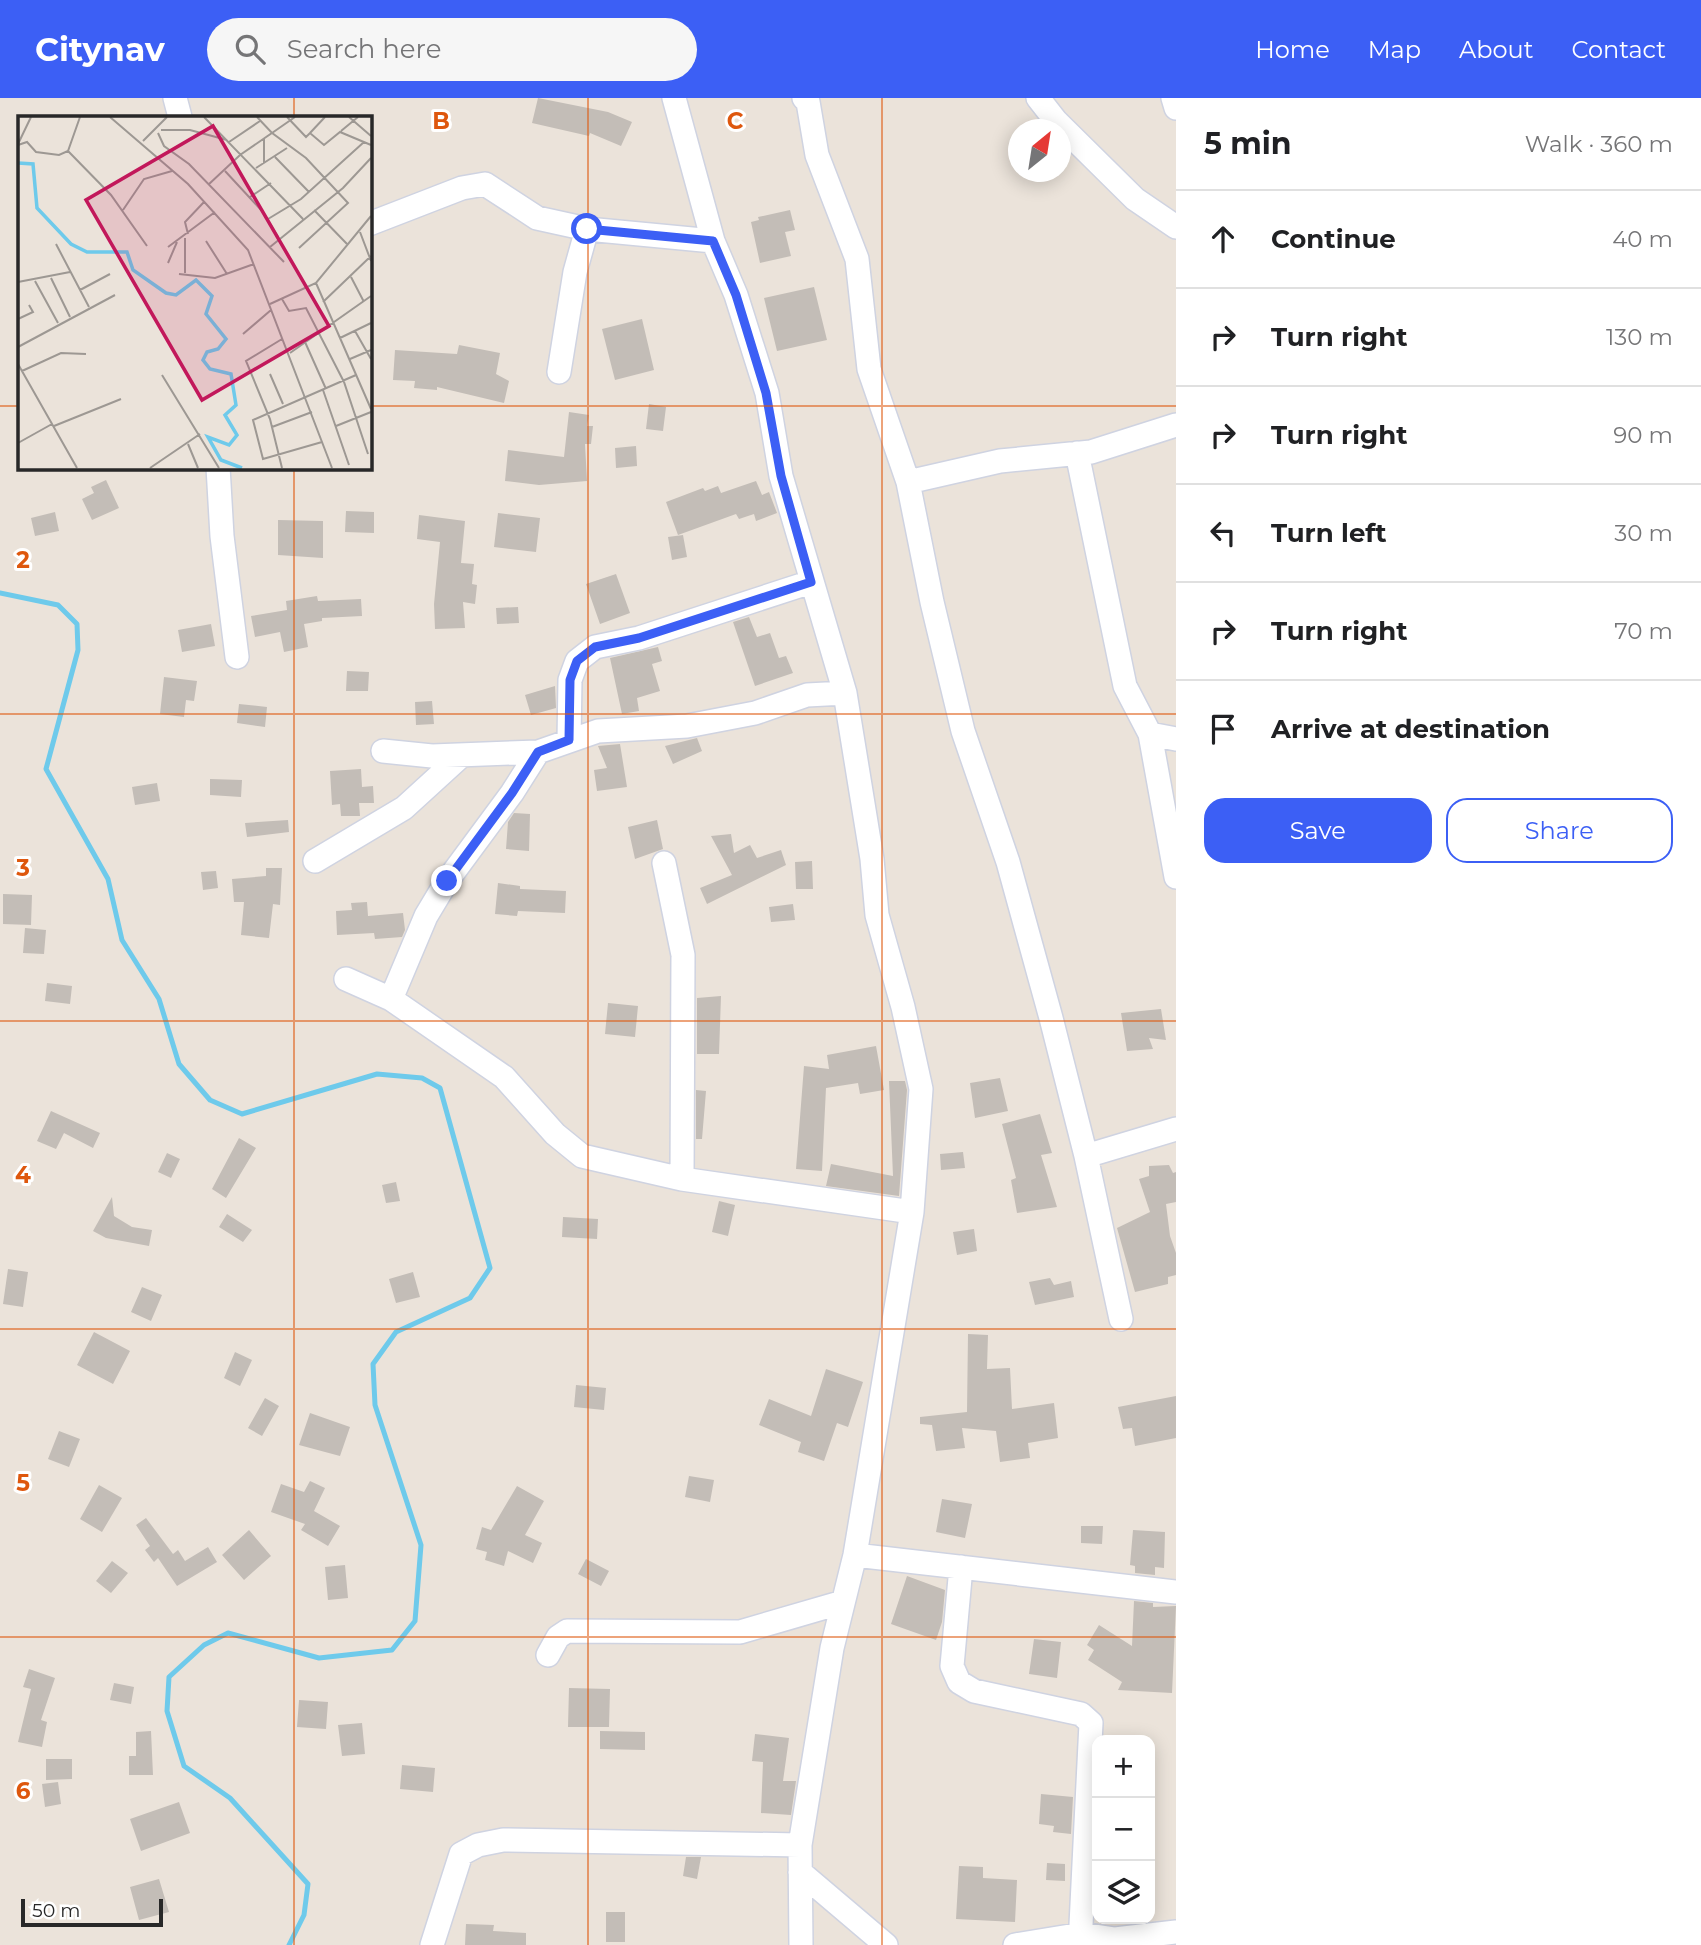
<!DOCTYPE html>
<html lang="en">
<head>
<meta charset="utf-8">
<style>
	:root { --surface:#fff; --page:#f6f6f6; --text:#202124; --muted:#757577; --line:#e0e0e0; --accent:#3c5ff5 }
	body { margin:0; font-family:Montserrat,sans-serif; background:var(--page); color:var(--text) }
	.controls { position:absolute; right:21px; bottom:21px; display:grid; overflow:hidden; border-radius:14px; box-shadow:0 4px 18px #0003 }
	.controls button { width:63px; height:63px; display:grid; place-items:center; padding:0; border:0; border-bottom:2px solid var(--line); background:var(--surface); color:var(--text); font:35px sans-serif }
	.compass { position:absolute; left:1008px; top:21px; width:63px; height:63px; border-radius:50%; background:var(--surface); box-shadow:0 4px 18px #0003; rotate:30deg }
	.scale { position:absolute; left:21px; bottom:18px; width:142px; box-sizing:border-box; padding-left:7px; border:4px solid #282828; border-top:0; font-size:19px; line-height:24px; white-space:nowrap; color:#282828; -webkit-text-stroke:5px #fff; paint-order:stroke }
	.stop { position:absolute; width:21px; height:21px; margin:-16px; border:5px solid #3c5ff5; border-radius:50%; background:#fff }
	.stop.end { background:#3c5ff5; border-color:#fff; box-shadow:0 2px 7px #0008 }
	.list { margin:0; padding:0; list-style:none }
	h2 { display:flex; justify-content:space-between; align-items:center; height:91px; margin:0; padding:0 28px; font-size:30px }
	h2 small { font-size:23px; font-weight:400; color:var(--muted) }
	.list li { display:grid; grid-template-columns:46px 1fr auto; gap:21px; align-items:center; box-sizing:border-box; height:98px; padding:0 28px; border-top:2px solid var(--line) }
	.list b { display:block; font-size:26px; white-space:nowrap }
	.list em { font-size:23px; font-style:normal; color:var(--muted) }
	.actions { display:flex; gap:14px; padding:21px 28px }
	.actions a { flex:1; padding:16px 0; border:2px solid var(--accent); border-radius:21px; text-align:center; font-size:24px; color:var(--accent) }
	.actions .main { background:var(--accent); color:#fff }
	.icon { flex:none; width:38px; height:38px; fill:none; stroke:currentColor; stroke-width:2; stroke-linecap:round; stroke-linejoin:round }
	.map { position:relative; flex:none; width:1176px; height:1847px; overflow:hidden }
	header { display:flex; align-items:center; gap:42px; box-sizing:border-box; height:98px; padding:0 35px; background:var(--accent); color:#fff }
	header strong { font-size:33px }
	nav { display:flex; gap:38px; margin-inline-start:auto; font-size:24px }
	.search { width:490px; height:63px; background:var(--page); display:flex; align-items:center; gap:18px; box-sizing:border-box; padding:0 24px; border-radius:38px; color:var(--muted); font-size:26px }
	main { display:flex }
	aside { flex:1; background:var(--surface) }
	.map>svg:first-child { display:block }
	.lines { fill:none; stroke-linecap:round; stroke-linejoin:round }
	.stream { stroke:#6ecaeb; stroke-width:5 }
	.building { fill:#c3bdb7 }
	.minor-casing { stroke:#cfd3e1; stroke-width:26 }
	.minor { stroke:#fff; stroke-width:23 }
	.route { stroke:#3c5ff5; stroke-width:9 }
	.grid { fill:none; stroke:#de570d; stroke-width:2; stroke-opacity:0.55 }
	.inset-river { fill:none; stroke:#6ecaeb; stroke-width:3.5 }
	.inset-road { fill:none; stroke:#9d9893; stroke-width:2 }
	.view { fill:#c2185b; fill-opacity:0.15; stroke:#c2185b; stroke-width:3.5 }
	.inset-edge { fill:none; stroke:#282828; stroke-width:3.5 }
	.grid-label { font-size:23px; text-anchor:middle; font-weight:bold; fill:#de570d; stroke:#fff; stroke-width:6; stroke-linejoin:round; paint-order:stroke }
</style>
</head>
<body>
<header>
<strong>Citynav</strong>
<div class="search"><svg class="icon" aria-label="search" viewBox="0 0 24 24"><circle cx="10" cy="10" r="6"/><path d="M15 15l6 6"/></svg>Search here</div>
<nav><a>Home</a><a>Map</a><a>About</a><a>Contact</a></nav>
</header>
<main>
<div class="map">
<svg width="1176" height="1847" viewBox="0 0 1176 1847">
	<rect width="100%" height="100%" fill="#ebe3da"/>
	<g class="lines">
		<!-- stream -->
		<path class="stream" d="M0,495l58,12 19,19 1,26 -32,119 62,110 14,61 37,59 20,65 31,36 32,14 135,-40 45,4 18,10 50,180 -20,30 -74,34 -23,32 2,41 46,140 -6,76 -23,29 -73,8 -91,-25 -24,12 -35,32 -2,34 17,55 46,32 78,86 -4,31 -15,30"/>
	</g>
	<!-- building -->
	<path class="building" d="M538,0l70,14 24,10 -11,24 -31,-13 -1,3 -57,-13z
		M790,112l5,20 -10,2 6,24 -31,7 -9,-41 8,-2 -1,-3z
		M814,189l13,53 -50,11 -13,-53z
		M642,221l12,51 -39,10 -13,-51z
		M459,247l41,8 -4,21 13,7 -5,22 -67,-16v3l-23,-2 1,-7 -22,-1 2,-30 62,4z
		M649,306l17,3 -3,24 -17,-2z
		M569,314l20,3 -2,11h6l-2,18h-6l2,37 -48,4 -34,-4 3,-31 56,7z
		M636,348l1,20 -21,2 -1,-20z
		M106,382l13,28 -27,12 -10,-21 12,-6 -3,-6z
		M756,383l6,14 7,-3 8,21 -21,8 -2,-7 -15,5 -3,-5 -58,21 -12,-33 37,-14 2,3 13,-5 3,7z
		M346,413l28,1v21l-29,-1z
		M55,414l4,19 -24,5 -4,-18z
		M498,415l42,5 -4,34 -42,-5z
		M419,417l46,6 -4,42 13,1 -2,20 5,1 -2,19 -12,-2 2,26 -30,1 -1,-25 6,-62 -23,-3z
		M278,422l45,1v37l-45,-3z
		M683,437l4,22 -15,3 -4,-23z
		M616,476l14,39 -30,11 -14,-40z
		M317,498l1,5 43,-2 1,17 -40,2v3l-18,3 4,23 -24,5 -4,-20 -25,5 -4,-21 36,-6 -1,-9z
		M518,509l1,16 -22,1 -1,-16z
		M749,519l8,20 13,-4 9,25 7,-2 7,17 -38,13 -22,-64z
		M211,526l4,22 -33,6 -4,-22z
		M658,549l4,14 -10,3 8,27 -23,7 2,13 -17,3 -12,-56z
		M347,573l22,1 -1,19h-22z
		M164,579l33,4 -3,20 -8,-1 -2,17 -24,-3z
		M555,588l1,22 -25,7 -6,-20z
		M432,603l2,23 -18,1 -1,-23z
		M239,606l28,3 -2,20 -28,-4z
		M697,640l5,13 -29,13 -8,-18z
		M620,646l7,43 -30,4 -3,-21 13,-2 -9,-22z
		M361,671l1,18 11,-1 1,17h-15l1,13h-19l-1,-12 -8,1 -2,-34z
		M210,681l32,1 -1,17 -31,-2z
		M157,685l3,18 -25,4 -3,-18z
		M514,715l16,1 -1,37 -23,-2 2,-27z
		M288,722l1,12 -42,5 -2,-14z
		M657,722l6,29 -28,10 -7,-32z
		M731,736l3,19 16,-8 7,13 24,-8 5,15 -79,39 -7,-16 32,-13 -21,-39z
		M812,763l1,28h-17l-1,-27z
		M266,770h16l-2,37 -7,-1 -4,34 -28,-3 3,-33h-10l-2,-23 34,-3z
		M216,773l2,17 -15,2 -2,-18z
		M498,785l22,3v3l46,2 -1,22 -47,-2 -1,5 -22,-2z
		M3,796l29,1 -1,30 -28,-1z
		M367,804l1,14 35,-3 2,17 -3,7 -27,2 -1,-6 -37,2 -1,-24 16,-1 -1,-7z
		M793,806l2,16 -24,2 -2,-15z
		M25,830l21,2 -2,24 -21,-1z
		M47,885l25,3 -2,18 -25,-3z
		M721,898l-2,58h-22v-56z
		M608,905l30,3 -3,31 -30,-3z
		M1161,911l5,31 -17,-2 4,11 -26,2 -6,-38z
		M876,948l8,44 -24,4 -2,-11 -32,5 -4,83 -26,-2 8,-103 25,3 -2,-14z
		M1000,980l8,33 -33,7 -5,-35z
		M889,983h16l2,9 -8,106 -73,-10 5,-22 62,12z
		M696,992l10,1 -4,48h-6z
		M51,1013l49,22 -7,15 -29,-15 -8,16 -19,-8z
		M1040,1016l12,39 -11,2 16,52 -40,6 -6,-33 5,-2 -14,-54z
		M239,1040l17,10 -30,50 -14,-9z
		M963,1054l2,16 -24,2 -1,-16z
		M167,1055l13,6 -9,19 -13,-6z
		M1169,1067l4,8 3,-1v30l-10,2 4,32 6,17v22l-8,2v7l-33,8 -18,-64 33,-16 -11,-33 10,-3v-10z
		M396,1084l4,19 -14,2 -4,-18z
		M112,1099l2,19 18,11 20,3 -3,16 -43,-8 -13,-7z
		M719,1103l16,4 -7,31 -16,-4z
		M227,1116l25,16 -9,12 -24,-15z
		M563,1119l35,2 -1,20 -35,-2z
		M974,1131l3,22 -20,4 -4,-23z
		M8,1171l20,3 -5,35 -20,-3z
		M413,1174l7,25 -24,6 -7,-24z
		M1050,1180l4,7 17,-4 3,16 -39,8 -6,-23z
		M142,1189l20,8 -11,26 -20,-9z
		M94,1234l36,19 -17,33 -36,-19z
		M968,1236l20,1 -1,34 23,-1 2,41 42,-6 4,35 -30,5 2,15 -30,4 -4,-31 -34,-3 3,20 -29,3 -4,-26 -12,-1v-7l47,-5z
		M235,1254l17,8 -12,26 -16,-8z
		M826,1271l37,13 -15,45 -11,-4 -13,38 -26,-9 3,-10 -42,-17 10,-26 42,17z
		M576,1287l30,3 -2,22 -30,-3z
		M1176,1298v42l-41,8 -3,-18 -9,1 -5,-22z
		M265,1300l14,8 -17,30 -14,-8z
		M310,1315l40,14 -10,29 -41,-11z
		M59,1333l21,8 -11,28 -21,-8z
		M689,1378l25,4 -4,22 -25,-5z
		M310,1383l15,7 -11,23 26,15 -12,20 -27,-16 4,-6 -34,-12 10,-28 23,8z
		M99,1387l23,13 -20,34 -22,-13z
		M517,1388l27,15 -19,34 17,8 -9,20 -25,-12 -4,15 -19,-6 2,-8 -11,-3 6,-22 9,3z
		M942,1401l30,5 -7,34 -29,-6z
		M146,1420l27,36 5,-4 7,11 23,-14 9,15 -40,24 -19,-28 -4,4 -9,-12 5,-4 -14,-21z
		M1081,1428h22l-1,18 -21,-1z
		M249,1432l22,26 -27,24 -22,-25z
		M1133,1432l32,2 -1,36 -9,-1v8l-20,-2v-7l-5,-1z
		M586,1461l23,12 -8,15 -23,-12z
		M112,1463l16,12 -17,20 -15,-12z
		M345,1467l3,33 -20,2 -3,-33z
		M907,1478l38,14 -3,32 -6,18 -45,-16z
		M1134,1503l19,2v4l23,-1 -4,87 -54,-3 4,-8 -34,-22 6,-10 -7,-5 12,-20 33,21z
		M1034,1541l27,3 -4,36 -28,-4z
		M29,1571l26,9 -14,42 6,2 -5,25 -24,-5 13,-53 -8,-2z
		M114,1585l20,4 -3,17 -21,-4z
		M569,1590l41,1 -1,38h-41z
		M299,1602l29,2 -2,27 -29,-2z
		M362,1625l3,31 -23,2 -4,-31z
		M151,1633l2,44h-24v-19h7v-24z
		M600,1633l45,1v18l-45,-1z
		M755,1636l34,4 -6,43h13l-5,34 -30,-2 2,-51 -11,-1z
		M46,1661h26v20l-26,1z
		M402,1667l33,3 -2,24 -33,-3z
		M58,1684l3,22 -16,3 -3,-23z
		M1041,1696l32,3 -2,37 -18,-2 1,-6 -15,-2z
		M179,1704l11,31 -49,18 -11,-32z
		M686,1759h15l-4,22 -14,-3z
		M1047,1765l18,1v17l-19,-1z
		M959,1768l24,1v11l34,2 -2,42 -59,-3z
		M159,1781l10,33 -30,8 -9,-33z
		M606,1814h19v30h-19z
		M466,1826l28,1 -1,6 33,2v12h-61z"/>
	<g class="lines">
		<!-- minor casing -->
		<g class="minor-casing">
			<path id="minor" d="M175,0l5,19
				M674,0l39,143 23,54 31,98 14,83 64,217 27,166 5,56 26,92 18,82 -9,123 -57,343 -23,93 -32,197 1,100
				M804,0l4,4 9,53 40,104 12,110 39,113 24,120 31,129 45,131 43,156 35,138 35,163
				M1038,0l18,23 79,78 41,28
				M1173,0l3,10
				M369,126l93,-36 23,-4 52,34 50,11 126,12
				M559,274l16,-100 12,-43
				M1077,355l48,233 25,48 26,143
				M218,369l4,69 15,121
				M908,384l92,-21 91,-9 85,-27
				M1150,636l26,5
				M569,642l1,-60 7,-19 18,-14 44,-9 172,-56
				M383,653l49,5 106,-4 60,-21 89,-5 68,-13 52,-18 38,-2
				M315,763l89,-53 57,-52
				M664,765l19,92 -1,224
				M346,881l45,20 113,78 51,57 27,22 100,23 230,33
				M391,901l35,-83 21,-35 65,-88 26,-41
				M1086,1058l90,-27
				M855,1457l321,37
				M961,1469l-9,99 7,16 15,9 107,23 10,9 -11,222
				M548,1557l10,-18 9,-6 173,1 103,-30
				M800,1774l86,73
				M432,1847l29,-91 17,-9 25,-5 297,5
				M1015,1847l67,-11 33,5 61,-7"/>
		</g>
		<!-- minor -->
		<use href="#minor" class="minor"/>
	</g>
	<g class="lines">
		<!-- route -->
		<path class="route" d="M447,783l65,-88 26,-41 31,-12 1,-60 7,-19 18,-14 44,-9 172,-56 -30,-106 -15,-83 -30,-98 -23,-54 -126,-12"/>
	</g>
	<!-- grid -->
	<path class="grid" d="M294,0v19M588,0v1847M882,0v1847M0,308h19M369,308h807M294,369v1478M0,616h1176M0,923h1176M0,1231h1176M0,1539h1176"/>
	<!-- overview -->
	<g transform="translate(18 18)">
		<rect width="354" height="354" fill="#ebe3da"/>
		<path class="inset-river" d="M0,47l15,1 4,44 34,36 16,8h40l6,18 33,23 10,2 20,-15 16,16 -6,18 20,25 -8,10 -11,3 -4,8 7,9 21,5 5,31 -11,10 12,20 -8,10 -21,-8 13,23 21,8"/>
		<path class="inset-road" d="M92,1l78,67 60,66 84,218M186,1l99,102M239,1l15,16 23,-16M269,1l19,20 4,-4 14,12 16,-13 31,13M331,1l22,19M143,14h29l37,10M323,15l17,-14M140,17l6,13 25,18 95,98M292,17l15,-16M125,25l24,-24M211,26l31,-21M0,28l13,-27M0,29l9,-3 9,10 23,3 9,-4 12,-34M50,35l43,44 36,51M257,41l34,35M246,48v-25M238,52l31,-20M207,55l38,41 15,25M190,69l32,-30 32,-22 34,25 42,45 -49,45M232,81l21,-14M105,94l21,-31 28,-8M296,94l34,35M250,103l33,-20 63,-57M342,116l11,29M170,118l-3,-12 19,-20M188,125l21,33M38,128l33,63M150,131l47,-35M252,131l73,-59 28,-30M150,147l9,-21M167,157v-35M161,158l36,4 39,-14M333,161l13,25M33,162l19,39M17,165l23,42M0,166l52,-10M298,167l55,126M62,174l30,-16M264,183l7,12 17,-3 38,74 24,72M305,186l48,-46M252,188l46,-21 55,-67M0,203l15,-7 -4,-7M337,215l16,28M225,218l28,-24M322,222l31,-15M264,223l-36,22 24,58 12,49M287,226l21,47M0,231l97,-52M272,237l81,-57M332,243l21,-9M0,248l59,104M4,255l39,-18 25,1M252,258l13,30M144,259l57,93M305,274l26,75M36,310l67,-27M318,310l35,-14M254,311l40,-15M304,326l-59,17 -10,-39 103,-45M0,327l34,-19M170,328l10,24M132,352l50,-34"/>
		<path class="view" d="M195,10l116,200 -127,74 -116,-200z"/>
		<rect width="354" height="354" class="inset-edge"/>
	</g>
	<g class="grid-label">
		<text x="441" y="31">B</text>
		<text x="735" y="31">C</text>
		<text x="23" y="470">2</text>
		<text x="23" y="778">3</text>
		<text x="23" y="1085">4</text>
		<text x="23" y="1393">5</text>
		<text x="23" y="1701">6</text>
	</g>
</svg>
<div class="controls">
<button>+</button>
<button>−</button>
<button><svg class="icon" aria-label="layers" viewBox="0 0 24 24"><path d="M12 4l9 5-9 5-9-5zM3 14l9 5 9-5"/></svg></button>
</div>
<svg class="compass" viewBox="-18 -18 36 36"><path d="M0-13l5 13h-10z" fill="#e53935"/><path d="M0 13l5-13h-10z" fill="#757577"/></svg>
<div class="scale">50 m</div>
<div class="stop" style="left:587px;top:131px"></div>
<div class="stop end" style="left:447px;top:783px"></div>
</div>
<aside>
<h2>5 min<small>Walk · 360 m</small></h2>
<ul class="list">
<li><svg class="icon" aria-label="ahead" viewBox="0 0 24 24"><path d="M12 20V5M6 11l6-6 6 6"/></svg><div><b>Continue</b></div><em>40 m</em></li>
<li><svg class="icon" aria-label="right" viewBox="0 0 24 24"><path d="M7 20v-9h11M14 6l5 5-5 5"/></svg><div><b>Turn right</b></div><em>130 m</em></li>
<li><svg class="icon" aria-label="right" viewBox="0 0 24 24"><path d="M7 20v-9h11M14 6l5 5-5 5"/></svg><div><b>Turn right</b></div><em>90 m</em></li>
<li><svg class="icon" aria-label="left" viewBox="0 0 24 24"><path d="M17 20v-9H6M10 6l-5 5 5 5"/></svg><div><b>Turn left</b></div><em>30 m</em></li>
<li><svg class="icon" aria-label="right" viewBox="0 0 24 24"><path d="M7 20v-9h11M14 6l5 5-5 5"/></svg><div><b>Turn right</b></div><em>70 m</em></li>
<li><svg class="icon" aria-label="arrive" viewBox="0 0 24 24"><path d="M6 21V4h12l-3 4 3 4H6"/></svg><div><b>Arrive at destination</b></div></li>
</ul>
<div class="actions"><a class="main">Save</a><a>Share</a></div>
</aside>
</main>
</body>
</html>
